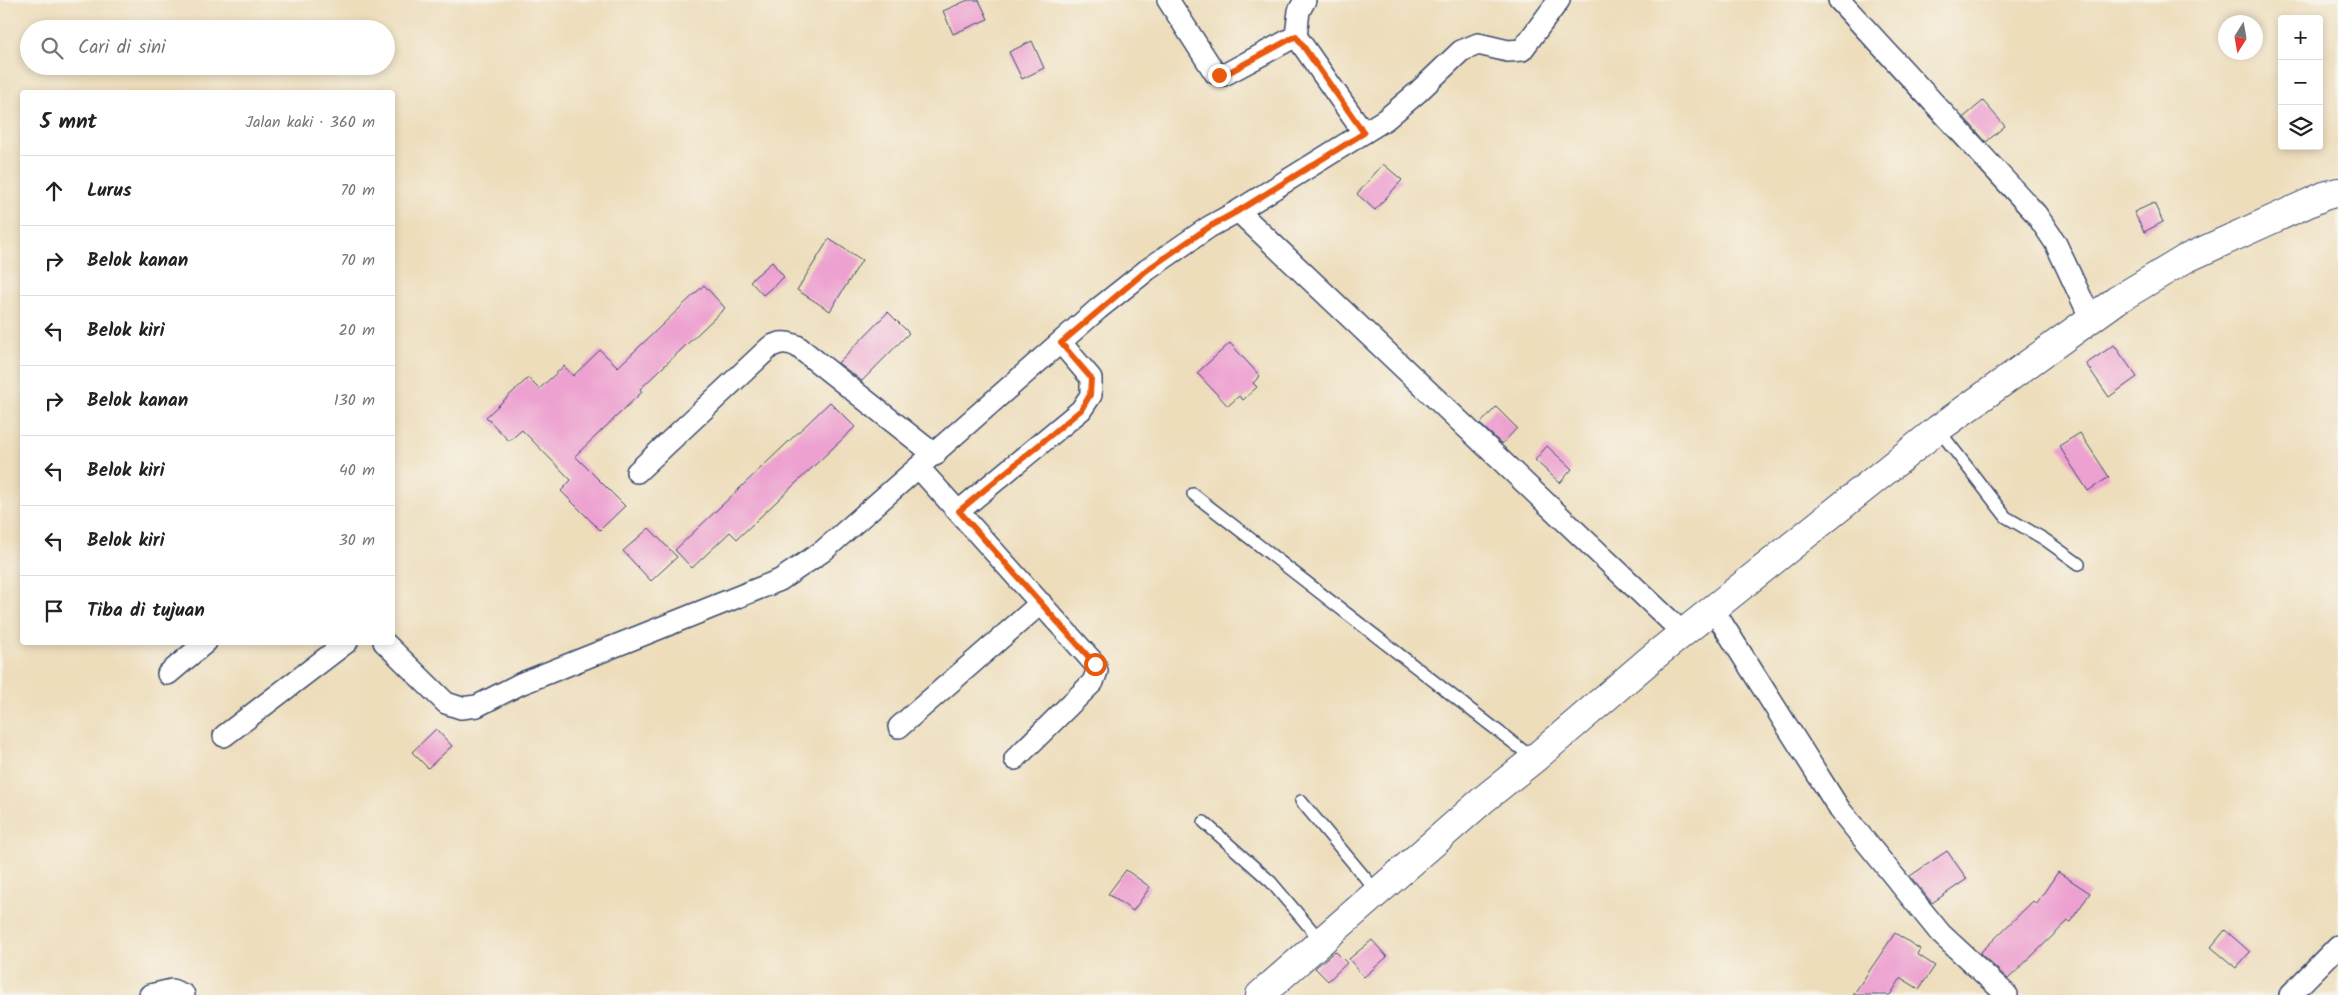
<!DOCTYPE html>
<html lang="id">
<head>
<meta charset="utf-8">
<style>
	:root { --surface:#fff; --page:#f2f2f2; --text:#222; --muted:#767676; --line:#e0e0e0 }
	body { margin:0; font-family:Kalam,sans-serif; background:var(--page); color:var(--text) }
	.controls { position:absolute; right:15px; top:15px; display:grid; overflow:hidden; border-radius:5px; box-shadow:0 2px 8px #0003 }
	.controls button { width:45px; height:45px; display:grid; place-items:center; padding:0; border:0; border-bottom:1px solid var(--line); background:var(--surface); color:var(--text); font:25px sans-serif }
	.compass { position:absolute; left:2218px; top:15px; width:45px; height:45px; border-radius:50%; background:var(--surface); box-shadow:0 2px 8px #0003; rotate:191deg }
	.stop { position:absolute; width:15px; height:15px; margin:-11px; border:4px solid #ea580c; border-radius:50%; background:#fff }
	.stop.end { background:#ea580c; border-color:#fff; box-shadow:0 1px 5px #0008 }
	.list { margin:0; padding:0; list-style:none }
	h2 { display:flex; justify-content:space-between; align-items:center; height:65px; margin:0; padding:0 20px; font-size:21px }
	h2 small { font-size:16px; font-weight:400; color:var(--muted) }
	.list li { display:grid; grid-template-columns:32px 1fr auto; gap:15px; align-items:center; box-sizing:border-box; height:70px; padding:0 20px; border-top:1px solid var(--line) }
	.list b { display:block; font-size:19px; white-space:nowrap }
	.list em { font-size:16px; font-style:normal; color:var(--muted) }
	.icon { flex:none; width:28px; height:28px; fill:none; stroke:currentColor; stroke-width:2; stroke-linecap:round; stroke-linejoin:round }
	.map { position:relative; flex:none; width:2338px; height:995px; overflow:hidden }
	.search { position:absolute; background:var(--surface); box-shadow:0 2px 8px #0003; left:20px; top:20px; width:375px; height:55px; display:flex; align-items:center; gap:12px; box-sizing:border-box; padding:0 18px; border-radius:28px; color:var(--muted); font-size:19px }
	.panel { position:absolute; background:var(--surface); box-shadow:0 2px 8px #0003; left:20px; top:90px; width:375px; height:555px; border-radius:5px }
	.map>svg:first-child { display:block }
	.building { fill:#eda1d0 }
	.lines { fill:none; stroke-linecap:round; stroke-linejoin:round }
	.service-casing { stroke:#3a496c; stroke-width:14 }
	.minor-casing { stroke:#3a496c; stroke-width:24 }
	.secondary-casing { stroke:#3a496c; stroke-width:30 }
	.service { stroke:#fff; stroke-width:11 }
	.minor { stroke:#fff; stroke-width:21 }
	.secondary { stroke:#fff; stroke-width:28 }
	.route { stroke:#ea580c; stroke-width:6 }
</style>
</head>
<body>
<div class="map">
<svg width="2338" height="995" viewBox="0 0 2338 995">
	<rect width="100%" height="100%" fill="#f7f3e8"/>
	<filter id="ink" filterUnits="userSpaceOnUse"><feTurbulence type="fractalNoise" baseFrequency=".02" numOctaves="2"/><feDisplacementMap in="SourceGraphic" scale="10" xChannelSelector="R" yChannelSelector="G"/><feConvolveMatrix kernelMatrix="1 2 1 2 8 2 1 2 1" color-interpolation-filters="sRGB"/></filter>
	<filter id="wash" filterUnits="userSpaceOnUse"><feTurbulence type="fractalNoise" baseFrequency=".0096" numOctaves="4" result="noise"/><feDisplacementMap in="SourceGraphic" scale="20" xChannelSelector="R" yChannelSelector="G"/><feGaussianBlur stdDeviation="1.12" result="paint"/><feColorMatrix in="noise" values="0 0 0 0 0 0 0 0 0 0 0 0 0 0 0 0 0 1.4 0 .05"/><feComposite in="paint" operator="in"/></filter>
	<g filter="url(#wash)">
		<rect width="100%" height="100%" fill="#edddbb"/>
		<g id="blocks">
			<!-- building -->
			<path class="building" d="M968,0h11l9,19 -35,15 -10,-23z
				M1032,41l12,27 -22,11 -13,-27z
				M1983,101l22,25 -19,16 -22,-25z
				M1383,164l19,16 -27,30 -18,-16z
				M2154,203l9,19 -19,10 -10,-20z
				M829,239l33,21 -32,51 -33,-21z
				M772,262l12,15 -21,18 -13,-14z
				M704,285l21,23 -85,81 2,3 -67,64 50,50 -25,24 -39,-39 10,-11 -49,-50 -13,11 -23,-24 42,-39 11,11 25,-23 9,10 27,-26 18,17z
				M888,312l21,21 -47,48 -24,-18z
				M1230,343l30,33 -7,7 4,4 -14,13 -4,-4 -11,10 -31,-33z
				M2114,345l23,32 -28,20 -23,-33z
				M830,402l25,25 -118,112 -7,-7 -38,36 -17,-18z
				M1496,407l21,21 -15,16 -22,-20z
				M2080,433l29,44 -21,14 -29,-45z
				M1547,446l25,23 -12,14 -25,-23z
				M649,528l28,29 -26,24 -28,-30z
				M436,729l16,17 -24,22 -16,-16z
				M1947,851l20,28 -35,24 -22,-27z
				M1126,870l24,17 -17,24 -25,-17z
				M2058,872l32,21 -20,29 -2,-1 -60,58 -28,-26 53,-52 3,3z
				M2225,930l25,22 -14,16 -25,-21z
				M1895,933l25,16 -3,5 18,12 -16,23 -18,-11 -11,17h-37z
				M1372,940l15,17 -23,20 -15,-18z
				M1335,951l12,12 -19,18 -13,-13z"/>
		</g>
	</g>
	<g filter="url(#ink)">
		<use href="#blocks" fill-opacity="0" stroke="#3a496c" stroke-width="1"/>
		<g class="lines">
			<!-- service casing -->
			<g class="service-casing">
				<path id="service" d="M1938,429l68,88 38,22 35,25
					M1193,494l341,265
					M1301,801l77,92
					M1204,822l67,60 50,59"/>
			</g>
			<!-- minor casing -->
			<g class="minor-casing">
				<path id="minor" d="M1168,0l47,73 9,2 72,-39 68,97
					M1839,0l197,214 19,28 36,77
					M1296,36l3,-25 6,-11
					M1238,211l445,422
					M919,468l176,196 2,7 -4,11 -78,77
					M637,472l133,-125c10,-6 17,-5 27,-1l138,109
					M959,511l122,-101 10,-15v-17l-30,-35
					M1713,609l127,201 101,124 66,61
					M384,642l62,61 15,5 16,-2 43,-22 260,-104 43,-29 275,-242 49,-39 62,-43 29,-16 148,-92 32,-27 43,-41 17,-7 30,7 14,-1 37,-50
					M168,674l38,-32
					M899,727l142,-124
					M224,736l123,-94
					M150,995l22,-5 12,5
					M2290,995l48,-49"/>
			</g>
			<!-- secondary casing -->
			<g class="secondary-casing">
				<path id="secondary" d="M1260,995l224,-196 50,-40 119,-102 285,-228 179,-129 68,-41 139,-63 14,-4"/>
			</g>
			<!-- service -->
			<use href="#service" class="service"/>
			<!-- minor -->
			<use href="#minor" class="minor"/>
			<!-- secondary -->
			<use href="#secondary" class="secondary"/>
		</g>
	</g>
	<g class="lines" filter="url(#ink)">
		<!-- route -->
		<path class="route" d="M1095,664l-136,-153 122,-101 9,-15 1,-17 -30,-35 86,-73 62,-43 29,-16 126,-78 -68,-97 -72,39h-5"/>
	</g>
</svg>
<div class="controls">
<button>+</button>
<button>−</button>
<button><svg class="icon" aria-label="layers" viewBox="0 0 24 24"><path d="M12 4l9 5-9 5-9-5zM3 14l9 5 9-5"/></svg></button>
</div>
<svg class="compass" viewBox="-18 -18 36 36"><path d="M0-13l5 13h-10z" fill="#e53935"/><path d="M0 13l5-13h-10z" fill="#767676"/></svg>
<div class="stop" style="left:1095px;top:664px"></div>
<div class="stop end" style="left:1219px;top:75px"></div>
<div class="search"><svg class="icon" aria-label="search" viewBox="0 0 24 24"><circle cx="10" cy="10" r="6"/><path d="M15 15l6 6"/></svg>Cari di sini</div>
<section class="panel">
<h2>5 mnt<small>Jalan kaki · 360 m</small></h2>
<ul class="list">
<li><svg class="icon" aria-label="ahead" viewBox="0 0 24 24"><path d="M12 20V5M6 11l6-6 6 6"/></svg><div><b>Lurus</b></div><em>70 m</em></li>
<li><svg class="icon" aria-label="right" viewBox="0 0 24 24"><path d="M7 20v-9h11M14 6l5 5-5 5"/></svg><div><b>Belok kanan</b></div><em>70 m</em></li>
<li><svg class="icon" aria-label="left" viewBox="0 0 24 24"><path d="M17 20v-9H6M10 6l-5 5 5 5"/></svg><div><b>Belok kiri</b></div><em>20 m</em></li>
<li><svg class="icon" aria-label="right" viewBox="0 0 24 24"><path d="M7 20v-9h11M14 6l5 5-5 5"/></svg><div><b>Belok kanan</b></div><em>130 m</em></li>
<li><svg class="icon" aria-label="left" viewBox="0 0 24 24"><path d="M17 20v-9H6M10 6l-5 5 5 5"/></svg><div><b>Belok kiri</b></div><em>40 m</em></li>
<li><svg class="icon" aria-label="left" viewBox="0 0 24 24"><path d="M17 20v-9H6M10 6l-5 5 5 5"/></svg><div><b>Belok kiri</b></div><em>30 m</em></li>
<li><svg class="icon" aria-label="arrive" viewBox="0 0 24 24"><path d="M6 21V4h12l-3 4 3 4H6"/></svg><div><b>Tiba di tujuan</b></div></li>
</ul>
</section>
</div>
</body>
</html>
